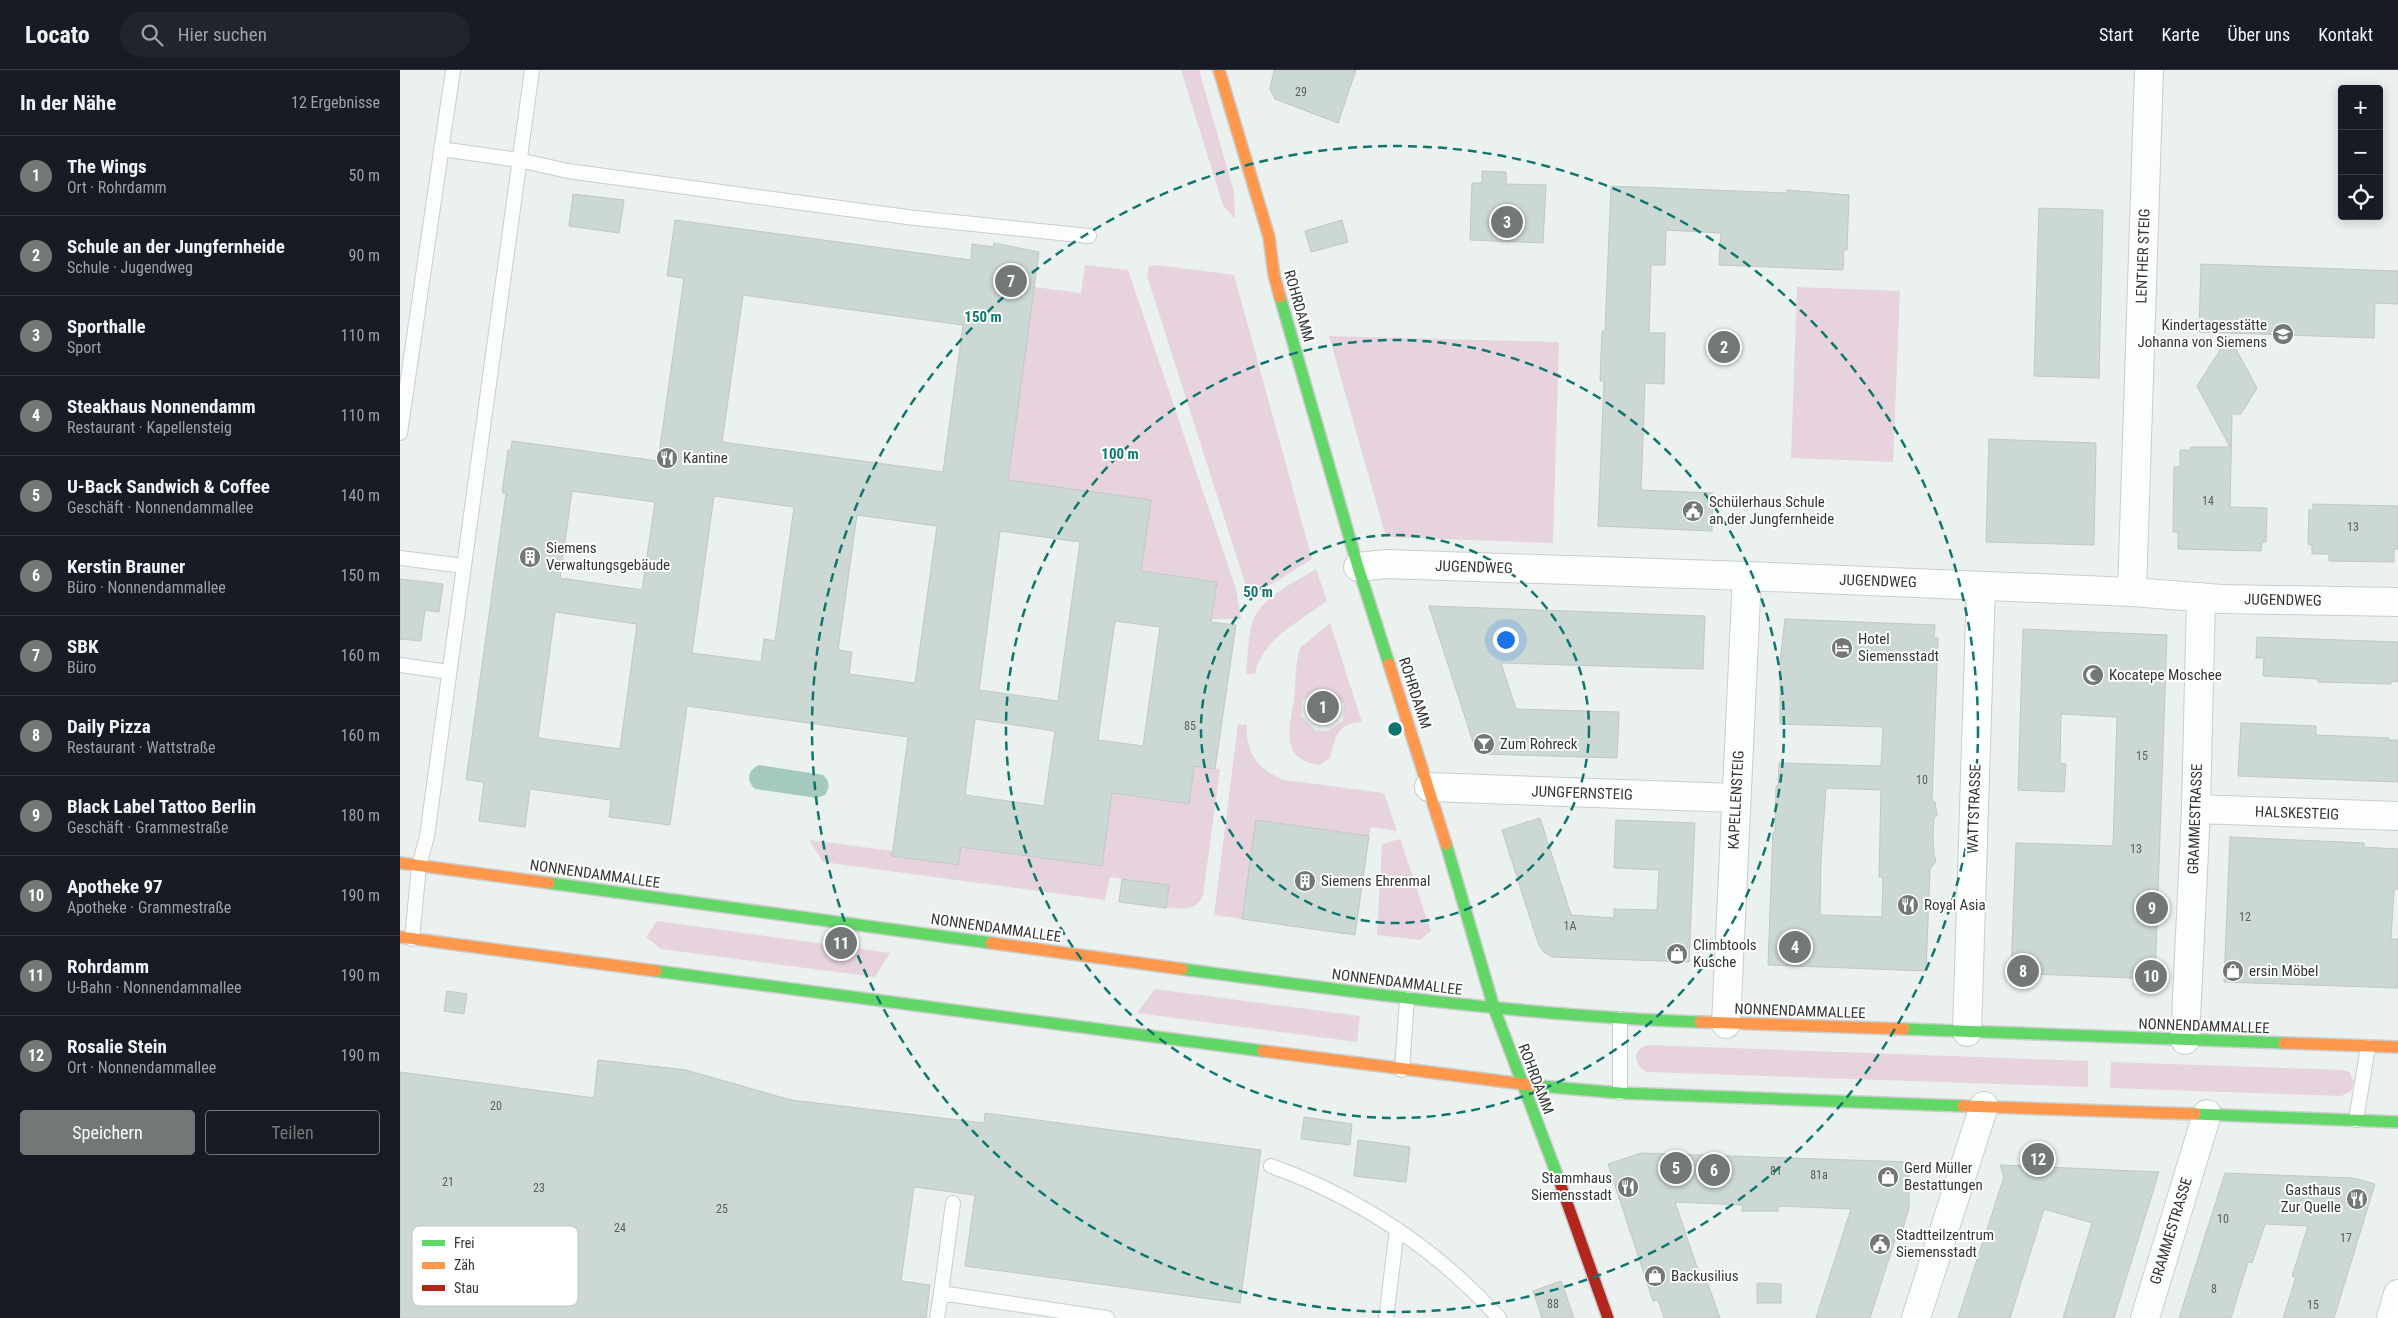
<!DOCTYPE html>
<html lang="de">
<head>
<meta charset="utf-8">
<style>
	:root { --surface:#171b24; --page:#20242c; --text:#f1f3f6; --muted:#9ea1a6; --line:#363941; --accent:#737877 }
	body { margin:0; font-family:"Roboto Condensed",sans-serif; background:var(--page); color:var(--text) }
	.controls { position:absolute; right:15px; top:15px; display:grid; overflow:hidden; border-radius:5px; box-shadow:0 2px 12px #0003 }
	.controls button { width:45px; height:45px; display:grid; place-items:center; padding:0; border:0; border-bottom:1px solid var(--line); background:var(--surface); color:var(--text); font:25px sans-serif }
	.you { position:absolute; left:1105px; top:569px; width:18px; height:18px; margin:-12px; border:4px solid #fff; border-radius:50%; background:#1a73e8; box-shadow:0 0 0 8px #1a73e833 }
	.badge { display:grid; place-items:center; width:32px; height:32px; border-radius:50%; background:var(--accent); color:#fff; font-size:16px; font-weight:700 }
	.pin { position:absolute; translate:-50% -50%; border:2px solid #fff; box-shadow:0 1px 5px #0006 }
	.list { margin:0; padding:0; list-style:none }
	h2 { display:flex; justify-content:space-between; align-items:center; height:65px; margin:0; padding:0 20px; font-size:21px }
	h2 small { font-size:16px; font-weight:400; color:var(--muted) }
	.list li { display:grid; grid-template-columns:32px 1fr auto; gap:15px; align-items:center; box-sizing:border-box; height:80px; padding:0 20px; border-top:1px solid var(--line) }
	.list b { display:block; font-size:19px; white-space:nowrap }
	.list p { margin:0; font-size:16px; white-space:nowrap; color:var(--muted) }
	.list em { font-size:16px; font-style:normal; color:var(--muted) }
	.actions { display:flex; gap:10px; padding:15px 20px }
	.actions a { flex:1; padding:11px 0; border:1px solid var(--accent); border-radius:5px; text-align:center; font-size:18px; color:var(--accent) }
	.actions .main { background:var(--accent); color:#fff }
	.icon { flex:none; width:28px; height:28px; fill:none; stroke:currentColor; stroke-width:2; stroke-linecap:round; stroke-linejoin:round }
	.map { position:relative; flex:none; width:1998px; height:1248px; overflow:hidden }
	header { display:flex; align-items:center; gap:30px; box-sizing:border-box; height:70px; padding:0 25px; background:var(--surface); border-bottom:1px solid var(--line) }
	header strong { font-size:24px }
	nav { display:flex; gap:28px; margin-inline-start:auto; font-size:18px }
	.search { width:350px; height:45px; background:var(--page); display:flex; align-items:center; gap:12px; box-sizing:border-box; padding:0 18px; border-radius:28px; color:var(--muted); font-size:19px }
	main { display:flex }
	aside { flex:1; background:var(--surface) }
	.map>svg:first-child { display:block }
	.green { fill:#e6d3dd; fill-rule:evenodd }
	.water { fill:#a4cac0 }
	.building { fill:#cbd8d4; stroke:#c2c6c5; fill-rule:evenodd }
	.lines { fill:none; stroke-linecap:round; stroke-linejoin:round }
	.lane-casing { stroke:#c9cdcc; stroke-width:16 }
	.street-casing { stroke:#c9cdcc; stroke-width:30 }
	.fast-casing { stroke:#c9cdcc; stroke-width:14 }
	.slow-casing { stroke:#c9cdcc; stroke-width:14 }
	.jam-casing { stroke:#c9cdcc; stroke-width:14 }
	.lane { stroke:#fcfdfd; stroke-width:14 }
	.street { stroke:#fcfdfd; stroke-width:28 }
	.fast { stroke:#63d668; stroke-width:11 }
	.slow { stroke:#ff974d; stroke-width:11 }
	.jam { stroke:#b3261e; stroke-width:11 }
	.ring { fill:none; stroke:#0f766e; stroke-width:2.5; stroke-dasharray:9 6 }
	.labels { text-anchor:middle; dominant-baseline:central; stroke-width:4; stroke-linejoin:round; paint-order:stroke }
	.number-label { font-size:12px; fill:#595f5e }
	.street-label { font-size:15px; fill:#333736; stroke:#fff }
	.poi-label { font-size:15px; fill:#333736; stroke:#fff; text-anchor:start }
	.key { fill:#fff; stroke:#c2c3c3; stroke-width:1 }
	.key-label { font-size:14px; fill:#333736 }
	.centre { fill:#0f766e; stroke:#fff; stroke-width:2.5 }
	.ring-label { font-size:15px; text-anchor:middle; font-weight:bold; fill:#0f766e; stroke:#fff; stroke-width:4; stroke-linejoin:round; paint-order:stroke }
</style>
</head>
<body>
<header>
<strong>Locato</strong>
<div class="search"><svg class="icon" aria-label="search" viewBox="0 0 24 24"><circle cx="10" cy="10" r="6"/><path d="M15 15l6 6"/></svg>Hier suchen</div>
<nav><a>Start</a><a>Karte</a><a>Über uns</a><a>Kontakt</a></nav>
</header>
<main>
<aside>
<h2>In der Nähe<small>12 Ergebnisse</small></h2>
<ul class="list">
<li><span class="badge">1</span><div><b>The Wings</b><p>Ort · Rohrdamm</p></div><em>50 m</em></li>
<li><span class="badge">2</span><div><b>Schule an der Jungfernheide</b><p>Schule · Jugendweg</p></div><em>90 m</em></li>
<li><span class="badge">3</span><div><b>Sporthalle</b><p>Sport</p></div><em>110 m</em></li>
<li><span class="badge">4</span><div><b>Steakhaus Nonnendamm</b><p>Restaurant · Kapellensteig</p></div><em>110 m</em></li>
<li><span class="badge">5</span><div><b>U-Back Sandwich &amp; Coffee</b><p>Geschäft · Nonnendammallee</p></div><em>140 m</em></li>
<li><span class="badge">6</span><div><b>Kerstin Brauner</b><p>Büro · Nonnendammallee</p></div><em>150 m</em></li>
<li><span class="badge">7</span><div><b>SBK</b><p>Büro</p></div><em>160 m</em></li>
<li><span class="badge">8</span><div><b>Daily Pizza</b><p>Restaurant · Wattstraße</p></div><em>160 m</em></li>
<li><span class="badge">9</span><div><b>Black Label Tattoo Berlin</b><p>Geschäft · Grammestraße</p></div><em>180 m</em></li>
<li><span class="badge">10</span><div><b>Apotheke 97</b><p>Apotheke · Grammestraße</p></div><em>190 m</em></li>
<li><span class="badge">11</span><div><b>Rohrdamm</b><p>U-Bahn · Nonnendammallee</p></div><em>190 m</em></li>
<li><span class="badge">12</span><div><b>Rosalie Stein</b><p>Ort · Nonnendammallee</p></div><em>190 m</em></li>
</ul>
<div class="actions"><a class="main">Speichern</a><a>Teilen</a></div>
</aside>
<div class="map">
<svg width="1998" height="1248" viewBox="0 0 1998 1248">
	<rect width="100%" height="100%" fill="#ebf1ef"/>
	<!-- green -->
	<path class="green" d="M781,0h18l35,122 1,27 -12,-14z
		M685,195l43,5 108,319 5,30h-29l5,-37 -76,-11 10,-71 -143,-20 26,-193 47,6z
		M757,195l77,10 78,284 -55,34 -12,-10 -98,-307 2,-10z
		M1397,217l103,4 -7,171 -102,-4z
		M929,266l230,6 -6,201 -167,-6z
		M916,499l11,32c-27,20 -65,38 -72,73h-9c1,-15 2,-32 5,-47 8,-30 41,-43 65,-58z
		M930,553l32,99c-24,0 -27,16 -32,36l-10,7c-42,-6 -30,-37 -26,-67 2,-16 1,-35 6,-50zM919,620l12,1 13,13 -1,17 -16,10 -12,-1 -14,-14 1,-16z
		M838,654l9,1c-2,27 11,45 37,55l100,13 13,38 -26,-4 -2,9 -113,-16 -14,99 -28,-4z
		M794,696l26,3 -17,126c-7,17 -21,13 -37,13l3,-23 -59,-8 -5,23 -282,-38 -14,-22 84,11v5l65,9 3,-18 141,19 10,-73 77,11z
		M1000,769l31,92 -11,9 -43,-5 5,-91z
		M257,851l233,32 -15,24 -214,-28 -15,-12z
		M755,919l205,27 -3,26 -220,-29z
		M1249,975l439,16v26l-441,-15c-14,-7 -15,-24 2,-27z
		M1711,992l232,8 6,2 5,10 -3,9 -10,5 -231,-8z"/>
	<!-- water -->
	<path class="water" d="M359,695l64,10c7,6 7,12 2,20l-8,3 -62,-9c-9,-8 -8,-18 4,-24z"/>
	<!-- building -->
	<path class="building" d="M874,0h82l-18,53 -63,-24 -5,-10z
		M1082,101l24,1v12l40,1 -3,58 -73,-3 2,-57h10z
		M1211,116l176,7v-3l62,5 -2,55 -3,-1 -1,21 -124,-5 2,-32 -55,-3 -1,35h-14l-2,68h16l-1,51 -19,-1 -4,107 72,3 -1,38 -114,-5 6,-145h-4l2,-50h3z
		M173,124l51,6 -5,33 -50,-7z
		M1639,138l64,2 -4,168 -65,-2z
		M275,150l296,40 1,-16 21,3 1,-4 45,9 -31,228 143,20 -10,71 76,11 -6,40 25,3 -21,144 -21,-3 -5,38 -77,-11 -10,73 -141,-19 -3,18 -66,-9 16,-119 -221,-31 -17,119 -61,-8 2,-17 -81,-11 -5,38 -46,-6 5,-39 -18,-2 40,-287h-4l6,-43h3l1,-9 146,20 26,-183 -17,-2zM343,225l220,30 -20,147 -221,-30zM172,421l83,11 -13,88 -82,-12zM314,426l80,11 -19,134 -11,-2 -3,23 -69,-9zM457,445l80,11 -22,157 -66,-9 3,-22 -14,-2zM600,461l80,11 -22,159 -79,-11zM155,542l82,12 -17,125 -82,-11zM715,551l45,6 -17,119 -45,-6zM575,649l80,12 -11,75 -79,-11z
		M942,150l6,22 -37,10 -6,-21z
		M1801,194l197,7v33l-23,-1 -1,35 -175,-6z
		M1829,266l28,52 -16,26h-9l-2,93 37,1 -1,34h-4l-1,9 -83,-2v-17h-5l1,-65h6v-17h10l1,-3h39l-33,-61z
		M1589,369l107,4 -2,102 -108,-3z
		M1913,434l85,2v43h-4v13l-65,-1v-7h-17v-9l-4,-1 1,-34h4z
		M0,509l43,5 -4,28 -14,-2 -4,31 -21,-2z
		M1029,536l276,10 -2,53 -202,-6 15,46 103,3 -2,46 -135,-4 -6,-3z
		M1385,549l150,6 -1,13h4l-6,163 3,1 2,13 -3,3 -1,19 1,18 2,6 -6,8 -4,102 -158,-6 5,-133h2l1,-46h2l1,-23 102,3 2,-39 -103,-3v-63zM1426,718l55,2 -2,87h4l-1,40 -62,-2 1,-55z
		M1623,559l144,6 -12,344 -144,-6 5,-130 97,3 4,-129 -56,-3 -1,49 6,1 -2,28 -46,-2z
		M1857,567l141,5v40l-7,-1v3l-73,-2v-3l-55,-3 1,-18h-8z
		M1841,653l75,3v9l73,3 -1,2h10v42l-160,-6z
		M1140,748l31,97 43,3v-9l43,1 2,-40 -45,-2 2,-48 79,3 -6,139 -137,-5 -7,-4 -6,-7 -37,-116z
		M856,750l113,16 -14,99 -113,-16z
		M1830,767l134,6v4l34,2v40h-4l-3,50h7v49l-174,-6z
		M722,809l47,6 -3,23 -47,-6z
		M47,921l20,3 -3,20 -20,-3z
		M198,990l88,10 105,30 193,23 1,-10 276,37 -21,153 -275,-37 10,-71 -61,-8 -13,94 29,4 -4,33h-526v-246l194,26z
		M904,1047l48,7 -2,21 -49,-6z
		M958,1070l52,7 -4,35 -52,-6z
		M1241,1083l268,9v46l-9,30 -4,-1 -26,81h-54l35,-109 -73,-3v5h-36v-6l-67,-3 27,80 5,-1 13,37h-56l-6,-18 -5,1 -45,-137z
		M1600,1095l159,7 -45,146h-51l29,-95 -48,-14 -34,109h-52l46,-141z
		M1825,1103l128,5 22,6 -41,134h-51l13,-41 -4,-1 16,-50 -43,-2 -13,39 -4,-1 -17,56h-52z
		M1161,1211l13,37h-32l-9,-27z
		M1357,1213l24,1v19h-24z"/>
	<g class="lines">
		<!-- lane casing -->
		<g class="lane-casing">
			<path id="lane" d="M41,79l78,11 49,11 242,33 105,14 174,18
				M0,363l53,-363
				M0,488l64,8
				M0,595l49,7
				M12,869l7,-73 8,-30 105,-766
				M1220,949v74
				M1002,1000l5,-71
				M1956,1050l12,-73
				M871,1096c87,31 166,83 228,152
				M541,1223l12,-90
				M537,1248l4,-25 166,25
				M986,1248l11,-89"/>
		</g>
		<!-- street casing -->
		<g class="street-casing">
			<path id="street" d="M958,497l28,-3 361,12 385,16 89,7 177,3
				M1732,522l17,-522
				M1029,717l306,11
				M1796,739l202,7
				M1326,954l21,-448
				M1567,962l14,-446
				M1785,970l11,-231 5,-212
				M1516,1248l68,-212
				M1745,1248l62,-204
				M1991,1248l7,-24"/>
		</g>
		<!-- fast casing -->
		<g class="fast-casing">
			<path id="fast" d="M880,227l78,270 31,97
				M1046,774l48,164 65,172
				M149,813l442,60
				M782,899c172,23 344,47 518,53
				M256,901l607,80
				M1504,959l380,14
				M1139,1016l81,7 343,13
				M1795,1044l203,8"/>
		</g>
		<!-- slow casing -->
		<g class="slow-casing">
			<path id="slow" d="M819,0l50,167 5,38 6,22
				M989,594l57,180
				M0,793l149,20
				M0,867l256,34
				M591,873l191,26
				M1300,952l204,7
				M1884,973l114,4
				M863,981l276,35
				M1563,1036l232,8"/>
		</g>
		<!-- jam casing -->
		<g class="jam-casing">
			<path id="jam" d="M1159,1110l49,138"/>
		</g>
		<!-- lane -->
		<use href="#lane" class="lane"/>
		<!-- street -->
		<use href="#street" class="street"/>
		<!-- fast -->
		<use href="#fast" class="fast"/>
		<!-- slow -->
		<use href="#slow" class="slow"/>
		<!-- jam -->
		<use href="#jam" class="jam"/>
	</g>
	<!-- distance rings -->
	<g class="ring">
		<circle cx="995" cy="659" r="194"/>
		<circle cx="995" cy="659" r="389"/>
		<circle cx="995" cy="659" r="583"/>
	</g>
	<!-- icons -->
	<defs>
		<g id="school-disc" transform="scale(1.125)"><circle r="9.5" fill="#737877" stroke="#fff"/><path d="M0-5L7-2L0 1L-7-2ZM-4 1L0 2.5L4 1V4Q0 6-4 4Z" fill="#fff"/></g>
		<g id="restaurant-disc" transform="scale(1.125)"><circle r="9.5" fill="#737877" stroke="#fff"/><path d="M-5-6h1v4h1v-4h1v4h1v-4h1v5L-1.5 .5V6h-2V.5L-5-1ZM5-6V6H3V1.5H1.5Q1.5-4 5-6Z" fill="#fff"/></g>
		<g id="civic-disc" transform="scale(1.125)"><circle r="9.5" fill="#737877" stroke="#fff"/><path d="M-.6-6.5H3V-4.5H.6V-3L4-1V1h2V6H-6V1h2V-1L-.6-3ZM-1.2 2.5V6h2.4V2.5Z" fill="#fff"/></g>
		<g id="building-disc" transform="scale(1.125)"><circle r="9.5" fill="#737877" stroke="#fff"/><path d="M-4-6H4V6H1V3H-1V6H-4ZM-2.5-4.3h1.7v1.8h-1.7ZM.8-4.3h1.7v1.8H.8ZM-2.5-1h1.7V.8h-1.7ZM.8-1h1.7V.8H.8Z" fill="#fff"/></g>
		<g id="hotel-disc" transform="scale(1.125)"><circle r="9.5" fill="#737877" stroke="#fff"/><path d="M-6-4.5h1.5V1H6V5H4.5V3h-9V5H-6ZM-4 0a1.8 1.8 0 1 1 3.6 0ZM.5 0V-2.5h3Q6-2.5 6 0Z" fill="#fff"/></g>
		<g id="mosque-disc" transform="scale(1.125)"><circle r="9.5" fill="#737877" stroke="#fff"/><path d="M3.5-4.9A6 6 0 1 0 3.5 4.9A5 5 0 1 1 3.5-4.9Z" fill="#fff"/></g>
		<g id="bar-disc" transform="scale(1.125)"><circle r="9.5" fill="#737877" stroke="#fff"/><path d="M-6-5H6L.8 .8V4.5H3.5V6h-7V4.5H-.8V.8Z" fill="#fff"/></g>
		<g id="shop-disc" transform="scale(1.125)"><circle r="9.5" fill="#737877" stroke="#fff"/><path d="M-5-2.5h2.3a2.7 3.5 0 0 1 5.4 0H5L5.5 6h-11ZM-1.5-2.5h3a1.5 2.3 0 0 0-3 0Z" fill="#fff"/></g>
	</defs>
	<g fill-rule="evenodd">
		<use href="#school-disc" x="1883" y="264"/>
		<use href="#restaurant-disc" x="267" y="388"/>
		<use href="#civic-disc" x="1293" y="441"/>
		<use href="#building-disc" x="130" y="487"/>
		<use href="#hotel-disc" x="1442" y="578"/>
		<use href="#mosque-disc" x="1693" y="605"/>
		<use href="#bar-disc" x="1084" y="674"/>
		<use href="#building-disc" x="905" y="811"/>
		<use href="#restaurant-disc" x="1508" y="835"/>
		<use href="#shop-disc" x="1277" y="884"/>
		<use href="#shop-disc" x="1833" y="901"/>
		<use href="#shop-disc" x="1488" y="1107"/>
		<use href="#restaurant-disc" x="1228" y="1117"/>
		<use href="#restaurant-disc" x="1957" y="1129"/>
		<use href="#civic-disc" x="1480" y="1174"/>
		<use href="#shop-disc" x="1255" y="1206"/>
	</g>
	<g class="labels">
		<!-- number labels -->
		<g class="number-label">
			<text x="901" y="22">29</text>
			<text x="1808" y="431">14</text>
			<text x="1953" y="457">13</text>
			<text x="790" y="656">85</text>
			<text x="1742" y="686">15</text>
			<text x="1522" y="710">10</text>
			<text x="1736" y="779">13</text>
			<text x="1845" y="847">12</text>
			<text x="1170" y="856">1A</text>
			<text x="96" y="1036">20</text>
			<text x="1376" y="1101">81</text>
			<text x="1419" y="1105">81a</text>
			<text x="48" y="1112">21</text>
			<text x="139" y="1118">23</text>
			<text x="322" y="1139">25</text>
			<text x="1823" y="1149">10</text>
			<text x="220" y="1158">24</text>
			<text x="1946" y="1168">17</text>
			<text x="1814" y="1219">8</text>
			<text x="1153" y="1234">88</text>
			<text x="1913" y="1235">15</text>
		</g>
		<!-- street labels -->
		<g class="street-label">
			<text transform="translate(1743 186) rotate(-88)">LENTHER STEIG</text>
			<text transform="translate(899 236) rotate(74)">ROHRDAMM</text>
			<text transform="translate(1074 497) rotate(2)">JUGENDWEG</text>
			<text transform="translate(1478 511) rotate(2)">JUGENDWEG</text>
			<text transform="translate(1883 530) rotate(1)">JUGENDWEG</text>
			<text transform="translate(1015 623) rotate(72)">ROHRDAMM</text>
			<text transform="translate(1182 723) rotate(2)">JUNGFERNSTEIG</text>
			<text transform="translate(1336 730) rotate(-87)">KAPELLENSTEIG</text>
			<text transform="translate(1574 739) rotate(-88)">WATTSTRASSE</text>
			<text transform="translate(1897 743) rotate(2)">HALSKESTEIG</text>
			<text transform="translate(1795 749) rotate(-88)">GRAMMESTRASSE</text>
			<text transform="translate(195 804) rotate(8)">NONNENDAMMALLEE</text>
			<text transform="translate(596 858) rotate(8)">NONNENDAMMALLEE</text>
			<text transform="translate(997 912) rotate(7)">NONNENDAMMALLEE</text>
			<text transform="translate(1400 941) rotate(2)">NONNENDAMMALLEE</text>
			<text transform="translate(1804 956) rotate(2)">NONNENDAMMALLEE</text>
			<text transform="translate(1136 1009) rotate(69)">ROHRDAMM</text>
			<text transform="translate(1771 1161) rotate(-73)">GRAMMESTRASSE</text>
		</g>
		<!-- poi labels -->
		<g class="poi-label">
			<text x="1867" y="255" text-anchor="end">Kindertagesstätte<tspan x="1867" dy="17">Johanna von Siemens</tspan></text>
			<text x="283" y="388">Kantine</text>
			<text x="1309" y="432">Schülerhaus Schule<tspan x="1309" dy="17">an der Jungfernheide</tspan></text>
			<text x="146" y="478">Siemens<tspan x="146" dy="17">Verwaltungsgebäude</tspan></text>
			<text x="1458" y="569">Hotel<tspan x="1458" dy="17">Siemensstadt</tspan></text>
			<text x="1709" y="605">Kocatepe Moschee</text>
			<text x="1100" y="674">Zum Rohreck</text>
			<text x="921" y="811">Siemens Ehrenmal</text>
			<text x="1524" y="835">Royal Asia</text>
			<text x="1293" y="875">Climbtools<tspan x="1293" dy="17">Kusche</tspan></text>
			<text x="1849" y="901">ersin Möbel</text>
			<text x="1504" y="1098">Gerd Müller<tspan x="1504" dy="17">Bestattungen</tspan></text>
			<text x="1212" y="1108" text-anchor="end">Stammhaus<tspan x="1212" dy="17">Siemensstadt</tspan></text>
			<text x="1941" y="1120" text-anchor="end">Gasthaus<tspan x="1941" dy="17">Zur Quelle</tspan></text>
			<text x="1496" y="1165">Stadtteilzentrum<tspan x="1496" dy="17">Siemensstadt</tspan></text>
			<text x="1271" y="1206">Backusilius</text>
		</g>
	</g>
	<!-- legend -->
	<rect x="12" y="1156" width="166" height="80" rx="8" class="key"/>
	<rect x="22" y="1170" width="23" height="6" fill="#63d668"/>
	<rect x="22" y="1192" width="23" height="7" fill="#ff974d"/>
	<rect x="22" y="1215" width="23" height="6" fill="#b3261e"/>
	<g class="key-label">
		<text x="54" y="1178">Frei</text>
		<text x="54" y="1200">Zäh</text>
		<text x="54" y="1223">Stau</text>
	</g>
	<circle cx="995" cy="659" r="8" class="centre"/>
	<g class="ring-label">
		<text x="583" y="252">150 m</text>
		<text x="720" y="389">100 m</text>
		<text x="858" y="527">50 m</text>
	</g>
</svg>
<div class="controls">
<button>+</button>
<button>−</button>
<button><svg class="icon" aria-label="locate" viewBox="0 0 24 24"><circle cx="12" cy="12" r="6"/><path d="M12 2v4M12 18v4M2 12h4M18 12h4"/></svg></button>
</div>
<div class="you"></div>
<div class="pin badge" style="left:923px;top:637px">1</div>
<div class="pin badge" style="left:1324px;top:277px">2</div>
<div class="pin badge" style="left:1107px;top:152px">3</div>
<div class="pin badge" style="left:1395px;top:877px">4</div>
<div class="pin badge" style="left:1276px;top:1098px">5</div>
<div class="pin badge" style="left:1314px;top:1100px">6</div>
<div class="pin badge" style="left:611px;top:211px">7</div>
<div class="pin badge" style="left:1623px;top:901px">8</div>
<div class="pin badge" style="left:1752px;top:838px">9</div>
<div class="pin badge" style="left:1751px;top:906px">10</div>
<div class="pin badge" style="left:441px;top:873px">11</div>
<div class="pin badge" style="left:1638px;top:1089px">12</div>
</div>
</main>
</body>
</html>
